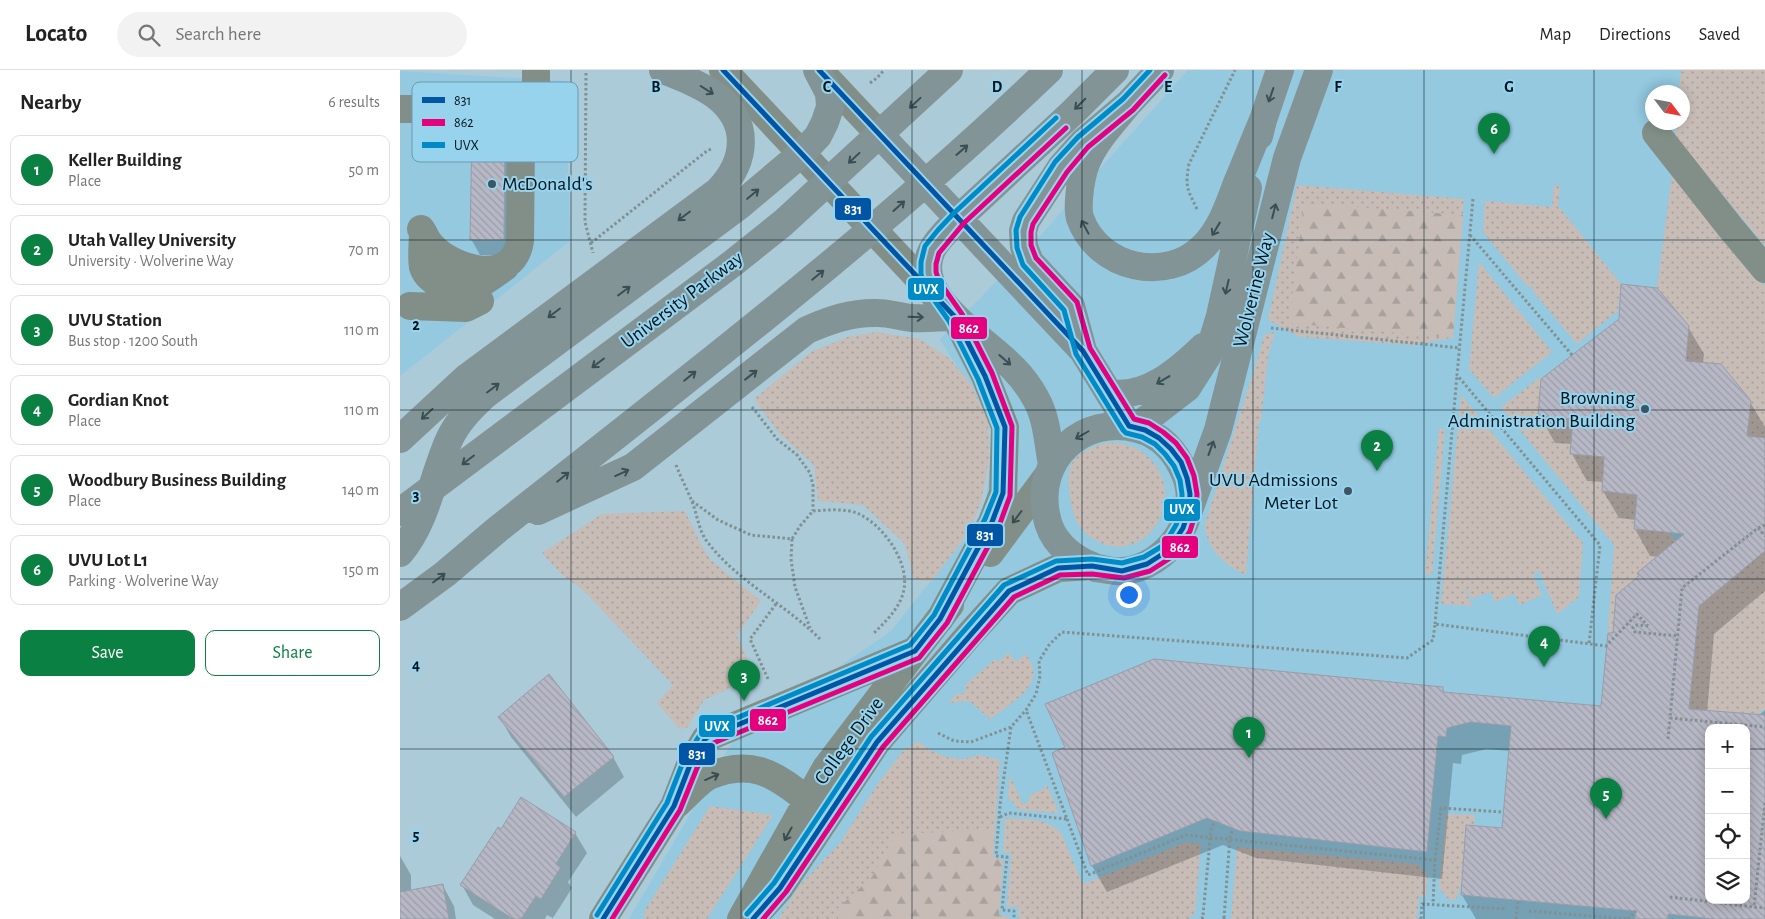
<!DOCTYPE html>
<html lang="en">
<head>
<meta charset="utf-8">
<style>
	:root { --surface:#fff; --page:#f2f2f2; --text:#222; --muted:#767676; --line:#e0e0e0; --accent:#0b8043 }
	body { margin:0; font-family:"Alegreya Sans",sans-serif; background:var(--page); color:var(--text) }
	.controls { position:absolute; right:15px; bottom:15px; display:grid; overflow:hidden; border-radius:10px; box-shadow:0 2px 12px #0003 }
	.controls button { width:45px; height:45px; display:grid; place-items:center; padding:0; border:0; border-bottom:1px solid var(--line); background:var(--surface); color:var(--text); font:25px sans-serif }
	.compass { position:absolute; left:1245px; top:15px; width:45px; height:45px; border-radius:50%; background:var(--surface); box-shadow:0 2px 12px #0003; rotate:122deg }
	.you { position:absolute; left:728px; top:524px; width:18px; height:18px; margin:-12px; border:4px solid #fff; border-radius:50%; background:#1a73e8; box-shadow:0 0 0 8px #1a73e833 }
	.badge { display:grid; place-items:center; width:32px; height:32px; border-radius:50%; background:var(--accent); color:#fff; font-size:16px; font-weight:700 }
	.pin { position:absolute; translate:-50% -41px; filter:drop-shadow(0 1px 2px #0008) }
	.pin::after { content:''; position:absolute; top:26px; width:18px; height:15px; background:inherit; clip-path:polygon(0 0,100% 0,50% 100%) }
	.list { margin:0; padding:0; list-style:none }
	h2 { display:flex; justify-content:space-between; align-items:center; height:65px; margin:0; padding:0 20px; font-size:21px }
	h2 small { font-size:16px; font-weight:400; color:var(--muted) }
	.list li { display:grid; grid-template-columns:32px 1fr auto; gap:15px; align-items:center; box-sizing:border-box; height:70px; margin:0 10px 10px; padding:0 10px; border:1px solid var(--line); border-radius:10px }
	.list b { display:block; font-size:19px; white-space:nowrap }
	.list p { margin:0; font-size:16px; white-space:nowrap; color:var(--muted) }
	.list em { font-size:16px; font-style:normal; color:var(--muted) }
	.actions { display:flex; gap:10px; padding:15px 20px }
	.actions a { flex:1; padding:11px 0; border:1px solid var(--accent); border-radius:10px; text-align:center; font-size:18px; color:var(--accent) }
	.actions .main { background:var(--accent); color:#fff }
	.icon { flex:none; width:28px; height:28px; fill:none; stroke:currentColor; stroke-width:2; stroke-linecap:round; stroke-linejoin:round }
	.map { position:relative; flex:none; width:1365px; height:849px; overflow:hidden }
	header { display:flex; align-items:center; gap:30px; box-sizing:border-box; height:70px; padding:0 25px; background:var(--surface); border-bottom:1px solid var(--line) }
	header strong { font-size:24px }
	nav { display:flex; gap:28px; margin-inline-start:auto; font-size:18px }
	.search { width:350px; height:45px; background:var(--page); display:flex; align-items:center; gap:12px; box-sizing:border-box; padding:0 18px; border-radius:28px; color:var(--muted); font-size:19px }
	main { display:flex }
	aside { flex:1; background:var(--surface) }
	.map>svg:first-child { display:block }
	.built { fill:#94c9e0; fill-rule:evenodd }
	.grass { fill:url(#grass-dots) }
	.forest { fill:url(#forest-firs) }
	.shadow { fill:#0003; fill-rule:evenodd }
	.building { fill:url(#building-back-hatch); stroke:#989da9; fill-rule:evenodd }
	.lines { fill:none; stroke-linecap:round; stroke-linejoin:round }
	.path { stroke:#819091; stroke-width:3; stroke-dasharray:2.5 2.5; stroke-linecap:butt }
	.minor { stroke:#828f89; stroke-width:28 }
	.major { stroke:#829495; stroke-width:28 }
	.path-bridge { stroke:#819091; stroke-width:3; stroke-dasharray:2.5 2.5; stroke-linecap:butt }
	.bus-1-casing { stroke:#97d3ed; stroke-width:9 }
	.bus-2-casing { stroke:#97d3ed; stroke-width:9 }
	.bus-3-casing { stroke:#97d3ed; stroke-width:9 }
	.bus-1 { stroke:#0055a4; stroke-width:5 }
	.bus-2 { stroke:#e5007d; stroke-width:5 }
	.bus-3 { stroke:#008bc7; stroke-width:5 }
	.oneway { stroke:#3a4f54 }
	.oneway2 { stroke:#3a4c4f }
	.grid { fill:none; stroke:#00161f; stroke-width:1; stroke-opacity:0.55 }
	.poi-dot { fill:#3c5560; stroke:#97d3ed; stroke-width:2 }
	.labels { text-anchor:middle; dominant-baseline:central; stroke-width:4; stroke-linejoin:round; paint-order:stroke }
	.poi-label { font-size:20px; fill:#00161f; stroke:#97d3ed; text-anchor:end }
	.street-label { font-size:20px; fill:#00161f; stroke:#97d3ed }
	.key { fill:#97d3ed; stroke:#6a9aaf; stroke-width:1 }
	.key-label { font-size:14px; fill:#00161f }
	.grid-label { font-size:16px; text-anchor:middle; font-weight:bold; fill:#00161f; stroke:#97d3ed; stroke-width:4; stroke-linejoin:round; paint-order:stroke }
	.line-badge { stroke:#97d3ed; stroke-width:2 }
	.badge-label { font-size:14px; text-anchor:middle; font-weight:bold; fill:#fff }
</style>
</head>
<body>
<header>
<strong>Locato</strong>
<div class="search"><svg class="icon" aria-label="search" viewBox="0 0 24 24"><circle cx="10" cy="10" r="6"/><path d="M15 15l6 6"/></svg>Search here</div>
<nav><a>Map</a><a>Directions</a><a>Saved</a></nav>
</header>
<main>
<aside>
<h2>Nearby<small>6 results</small></h2>
<ul class="list">
<li><span class="badge">1</span><div><b>Keller Building</b><p>Place</p></div><em>50 m</em></li>
<li><span class="badge">2</span><div><b>Utah Valley University</b><p>University · Wolverine Way</p></div><em>70 m</em></li>
<li><span class="badge">3</span><div><b>UVU Station</b><p>Bus stop · 1200 South</p></div><em>110 m</em></li>
<li><span class="badge">4</span><div><b>Gordian Knot</b><p>Place</p></div><em>110 m</em></li>
<li><span class="badge">5</span><div><b>Woodbury Business Building</b><p>Place</p></div><em>140 m</em></li>
<li><span class="badge">6</span><div><b>UVU Lot L1</b><p>Parking · Wolverine Way</p></div><em>150 m</em></li>
</ul>
<div class="actions"><a class="main">Save</a><a>Share</a></div>
</aside>
<div class="map">
<svg width="1365" height="849" viewBox="0 0 1365 849">
	<defs>
		<pattern id="grass-dots" width="8" height="8" patternUnits="userSpaceOnUse" patternTransform="scale(1.25)"><rect width="8" height="8" fill="#c7bcb6"/><path d="M2 2h.1M6 6h.1" fill="none" stroke="#a9a19c" stroke-width="1.8" stroke-linecap="round"/></pattern>
		<pattern id="forest-firs" width="22" height="20" patternUnits="userSpaceOnUse" patternTransform="scale(1.25)"><rect width="22" height="20" fill="#c7bcb6"/><path d="M5 1l3.5 6h-7zM16 11l3.5 6h-7z" fill="#a9a19c"/></pattern>
		<pattern id="building-back-hatch" width="6" height="6" patternUnits="userSpaceOnUse" patternTransform="scale(1.25)"><rect width="6" height="6" fill="#b7b8c5"/><path d="M-1 5l2 2M0 0l6 6M5-1l2 2" fill="none" stroke="#9c9da9"/></pattern>
	</defs>
	<rect width="100%" height="100%" fill="#abcbd9"/>
	<!-- built -->
	<path class="built" d="M788,0h577v849h-1136l106,-182 155,-105 94,-117 11,-86 -55,-90 92,-94zM1252,22h30v30h-30zM1309,658h37v172h-37z
		M0,1l166,10 4,160 -170,135z"/>
	<!-- grass -->
	<path class="grass" d="M1281,0h84v176l-90,-109 1,-14 6,-1v-30h-3z
		M1272,105l93,111v152l-18,-2 4,-35 -30,-37 -35,-3 3,-35 -32,-38z
		M897,115l167,14 -11,139 -41,7 -112,-8 -32,-17z
		M1154,115l6,1 -2,22h2l61,76 -3,27 -41,33 -45,-54 2,-2 -2,-2 -3,2 -46,-56 2,-31 67,6z
		M1079,192l73,90 -58,46 -25,-29z
		M476,262l44,7 30,20 22,26 16,37 1,38 -8,42 -11,28 -38,51 -18,-1 -9,-36 -42,-39 -45,-4 -4,-36 -35,-32 -25,-34 57,-47 36,-15z
		M875,262l-7,24 -7,64 -2,1 -13,154c-20,-9 -41,-27 -41,-51l55,-173 4,-16z
		M1139,308l2,1 -3,37 35,3 -3,35 34,3 -2,34 35,4 -3,34 34,3 8,9 -37,35 -23,19 -3,38h-5l6,-88 -113,-138z
		M1061,325l122,148 -4,54 -22,17 -18,-43 -6,3 9,21 -22,10 -6,-11 -19,8 -5,-10 -19,7 -5,-11 -1,1 7,17 -31,-2z
		M1039,359h6l-13,146 -7,-1z
		M705,373c18,-2 36,5 48,19 34,41 -10,106 -58,78 -15,-9 -21,-20 -24,-37 -6,-36 -3,-49 34,-60z
		M285,441l17,35 10,15 49,40 -24,34 18,42 -51,23 -17,28 -7,1 -23,-26 16,-18 -90,-95 -21,-15 -20,-22 60,-39z
		M1365,481v158l-7,5 -69,-5 10,-103z
		M608,583l9,9 8,-8c26,29 -14,49 -35,65l-21,-18 -21,2 10,-10 3,2 6,-7 -3,-2 31,-27 3,3z
		M517,671l15,10 14,6 17,2 17,-4 20,5 -7,97 10,3 -4,55 10,2v2h-231l22,-34 40,-42 36,-57 30,-39 3,2z
		M610,705l13,30 6,-4 2,-7 13,-5 2,-6 13,30 -40,-3 -11,-13z
		M310,736l63,9 -66,104h-63l1,-9z
		M1046,744l29,1 -1,11h-8l-5,59 -5,15h-7l-10,-12z
		M605,748c19,2 42,-1 56,15l22,51 103,-42 15,2 -6,69 -7,6h-170l1,-12 -12,-1 4,-53 -8,-1z
		M837,777l181,17 10,12 -2,21h-7l-2,22h-186z"/>
	<!-- forest -->
	<path class="forest" d="M904,133l159,12 -10,123 -164,-15z
		M595,760l-2,27 10,3 -4,55 10,2v2h-171l-1,-10 35,-32 23,-43z"/>
	<!-- shadow -->
	<path class="shadow" d="M107,60l9,15 -4,110h-32l-9,-16z
		M1288,257l16,27 -1,10 47,38 15,25v164l-51,43 -7,78 51,4 7,-6v209h-289l-14,-24 41,-65 7,-79 -23,-2 -25,6 -1,9 -8,-1 -11,116 -186,-21 -33,-13 -116,47 -15,-26 -38,-112 388,-66 3,5 157,14 12,-73 26,-58 19,-19 -9,-1 -15,-27 1,-9 -17,-2 -16,-27 1,-9 -17,-1 -15,-27v-10l-17,-1 -15,-27zM1309,658h37v172h-37z
		M100,647l113,40 11,20 -48,40 -65,-80z
		M101,760l74,3 12,20 -19,29 4,6 -19,30 -6,-3 -2,4h-50l-22,-14 -11,-20z
		M0,786l11,19v16l32,-5 11,20 2,13h-56z"/>
	<!-- building -->
	<path class="building" d="M72,58l36,1 -3,9 -1,102h-34z
		M1221,214l36,4 32,38 -3,35 35,3 30,37 -4,35 18,2v113l-66,55 -10,103 76,6v204h-51l-46,-5v5h-33l1,-8 -175,-16 5,-70 36,3 9,-102 -40,-4 -24,6 -1,9 -8,-1 -11,116 -187,-21 -33,-13 -116,48 -39,-113 13,-6 -20,-43 109,-45 289,28v5l158,14 7,-73h5l3,-38 23,-19 -2,-3 47,-39 -50,-5 3,-34 -35,-4 2,-34 -34,-3 3,-35 -35,-3 3,-37 78,-60zM1309,658h37v172h-37z
		M149,604l65,83 -50,40 -66,-80z
		M121,727l55,35 -20,32 5,3 -20,32 -5,-3 -15,23h-8l-53,-34 38,-58 3,2z
		M43,814l6,35h-49v-27z"/>
	<g class="lines">
		<!-- path -->
		<path class="path" d="M186,3l-1,149 8,31
			M470,13l7,-5 7,-8
			M1073,129l-16,176 143,170 -11,99
			M797,139c-10,-20 -12,-23 -8,-45l46,-94
			M1070,165l102,120
			M191,173l117,-93 5,-1
			M871,258l189,20
			M352,337l25,32 20,16 13,18 3,12v26
			M276,395c5,13 12,26 17,39 4,11 6,26 13,36 30,41 78,63 114,99
			M292,431l26,19 33,15 41,4 8,-13 13,-15c14,-1 33,-3 46,3 25,12 50,48 45,75 -3,18 -18,32 -30,44
			M1365,455l-7,3 -76,60 -12,130 95,9
			M1358,458l7,8
			M392,469l-1,20 4,28 15,41
			M1035,554l22,-249
			M1248,556l-11,-1 -4,2v3l2,2 43,4
			M368,609l-18,-40 26,-35
			M611,657l-11,78 -4,51 11,1 -5,53 12,1v8
			M538,663l16,8 17,1 40,-15 15,-17 10,-16 4,-18 -1,-15 10,-16 13,-13 345,26 26,-18 2,-16 171,22 31,-32 11,12
			M1268,669l2,-21
			M1365,733l-11,104 11,1
			M600,747l9,-4 58,6 -41,-109
			M667,749l21,56 98,-40 249,25 -2,44
			M1035,790l6,-52 62,4
			M1270,827l84,10
			M1129,841l98,8
			M802,849l1,-4
			M824,849v-1
			M1021,849l1,-15 84,5
			M1228,849l8,-8"/>
		<!-- minor -->
		<path class="minor" d="M323,0l232,247 30,59 20,51 -2,66 -11,29 -52,97
			M419,0l61,65
			M0,39h14
			M1256,63l74,94 35,42
			M21,159l2,3c0,11 -2,24 0,35 5,17 34,28 49,21 12,-5 23,-14 33,-21
			M23,162c2,4 5,10 8,13 22,25 82,42 89,-4l1,-103 15,-31v-37
			M10,236l56,2 14,-7
			M590,483l56,-75
			M277,734c9,-8 22,-23 32,-28 42,-18 66,-2 98,24
			M362,838l18,-20 97,-146 92,-107 40,-44 49,-23 34,-2 4,2
			M203,849l71,-113 16,-41 16,-27 208,-87
			M341,849l85,-151 124,-163"/>
		<!-- major -->
		<path class="major" d="M728,34c-17,21 -41,45 -46,73 -2,9 -5,32 -2,41 18,51 87,66 124,28 17,-17 25,-42 33,-63 9,-21 17,-42 26,-63
			M480,65l203,216 46,75
			M859,66l4,-16 17,-50
			M682,277l-11,-41 -41,-44 -6,-15 -1,-16 3,-10 35,-54 22,-25 45,-38 32,-34
			M709,323c37,6 69,-22 94,-46
			M735,358l52,-40 21,-33 12,-39 28,-128
			M0,369l66,-61 252,-187c29,-30 33,-69 -3,-96 -16,-11 -34,-18 -52,-25
			M652,395c-4,-21 -5,-47 -16,-66 -6,-11 -15,-23 -23,-31 -25,-27 -104,-72 -81,-118 6,-12 18,-22 27,-32l114,-106 42,-42
			M789,440l29,-80 69,-272 32,-88
			M138,441l95,-44 174,-137c23,-10 45,-18 71,-17 11,0 23,4 34,5 14,1 29,-1 43,-1
			M0,442l333,-249 50,-40 166,-153
			M0,483c27,-32 32,-75 49,-113 8,-18 22,-32 36,-45l254,-189 63,-53 16,-17 7,-14 5,-15 -1,-14 -12,-23
			M692,496c-12,-5 -22,-11 -31,-21 -8,-8 -13,-20 -15,-31 -11,-55 37,-100 92,-85 23,6 38,23 47,45 18,43 -18,93 -62,97 -8,1 -18,-2 -27,-3
			M0,537l45,-33 53,-45c187,-148 378,-293 551,-459"/>
		<!-- path-bridge -->
		<path class="path-bridge" d="M803,845l8,-85 4,-9
			M824,848l6,-81 3,-8
			M1116,849l2,-18"/>
		<!-- bus-1 casing -->
		<g class="bus-1-casing">
			<path id="bus-1" d="M203,849l71,-113 16,-41 16,-27 209,-87 25,-32 52,-97 11,-29 2,-66 -20,-51 -30,-59 -232,-247
				M353,849l27,-31 97,-146 132,-151 49,-23 34,-2 30,5 25,-7 22,-14 14,-22 6,-18 1,-16 -3,-16 -6,-16 -10,-13 -12,-11 -14,-8 -16,-4 -46,-75 -264,-281"/>
		</g>
		<!-- bus-2 casing -->
		<g class="bus-2-casing">
			<path id="bus-2" d="M212,849l68,-109 17,-42 14,-24 208,-86 28,-35 52,-97 11,-30 2,-70 -20,-53 -30,-59 -23,-33 -3,-9v-8l3,-11 25,-30 102,-95
				M363,849l23,-27 97,-145 131,-150 46,-22 32,-1 32,4 26,-7 25,-16 15,-24 6,-19 1,-18 -3,-18 -7,-18 -11,-15 -13,-11 -14,-9 -15,-4 -44,-71 -13,-46 -41,-44 -5,-13v-13l2,-8 34,-52 21,-25 45,-37 32,-35"/>
		</g>
		<!-- bus-3 casing -->
		<g class="bus-3-casing">
			<path id="bus-3" d="M347,844l27,-31 97,-146 133,-152 52,-24 36,-2 30,4 22,-6 20,-12 12,-20 6,-16v-15l-2,-14 -6,-14 -9,-12 -10,-10 -13,-7 -16,-4 -3,-3 -47,-76 -12,-44 -41,-45 -6,-17 -1,-18 4,-13 35,-55 23,-25 45,-38 27,-29
				M197,845l70,-112 16,-41 18,-29 209,-88 24,-30 51,-96 11,-27 1,-64 -19,-49 -29,-58 -24,-34 -4,-13v-12l4,-16 13,-16 16,-17 102,-95"/>
		</g>
		<!-- bus-1 -->
		<use href="#bus-1" class="bus-1"/>
		<!-- bus-2 -->
		<use href="#bus-2" class="bus-2"/>
		<!-- bus-3 -->
		<use href="#bus-3" class="bus-3"/>
	</g>
	<!-- one-way arrows -->
	<defs><path id="oneway-shaft" d="M-6 0H5M1.5-3L5.5 0L1.5 3" fill="none" stroke-width="1.6" stroke-linecap="round" stroke-linejoin="round" transform="scale(1.25)"/></defs>
	<g class="oneway">
		<use href="#oneway-shaft" transform="translate(307 20) rotate(32)"/>
		<use href="#oneway-shaft" transform="translate(871 25) rotate(109)"/>
		<use href="#oneway-shaft" transform="translate(515 33) rotate(137)"/>
		<use href="#oneway-shaft" transform="translate(680 34) rotate(135)"/>
		<use href="#oneway-shaft" transform="translate(562 80) rotate(-41)"/>
		<use href="#oneway-shaft" transform="translate(454 88) rotate(137)"/>
		<use href="#oneway-shaft" transform="translate(353 124) rotate(-40)"/>
		<use href="#oneway-shaft" transform="translate(499 136) rotate(-42)"/>
		<use href="#oneway-shaft" transform="translate(874 141) rotate(-76)"/>
		<use href="#oneway-shaft" transform="translate(284 146) rotate(143)"/>
		<use href="#oneway-shaft" transform="translate(685 157) rotate(-118)"/>
		<use href="#oneway-shaft" transform="translate(816 159) rotate(121)"/>
		<use href="#oneway-shaft" transform="translate(418 205) rotate(-39)"/>
		<use href="#oneway-shaft" transform="translate(827 217) rotate(103)"/>
		<use href="#oneway-shaft" transform="translate(224 221) rotate(-37)"/>
		<use href="#oneway-shaft" transform="translate(154 243) rotate(143)"/>
		<use href="#oneway-shaft" transform="translate(516 247) rotate(2)"/>
		<use href="#oneway-shaft" transform="translate(605 290) rotate(41)"/>
		<use href="#oneway-shaft" transform="translate(198 293) rotate(143)"/>
		<use href="#oneway-shaft" transform="translate(351 305) rotate(-38)"/>
		<use href="#oneway-shaft" transform="translate(290 306) rotate(-39)"/>
		<use href="#oneway-shaft" transform="translate(763 310) rotate(149)"/>
		<use href="#oneway-shaft" transform="translate(93 318) rotate(-37)"/>
		<use href="#oneway-shaft" transform="translate(27 344) rotate(137)"/>
		<use href="#oneway-shaft" transform="translate(682 365) rotate(150)"/>
		<use href="#oneway-shaft" transform="translate(811 378) rotate(-70)"/>
		<use href="#oneway-shaft" transform="translate(68 390) rotate(143)"/>
		<use href="#oneway-shaft" transform="translate(222 403) rotate(-25)"/>
		<use href="#oneway-shaft" transform="translate(163 407) rotate(-39)"/>
		<use href="#oneway-shaft" transform="translate(39 508) rotate(-37)"/>
	</g>
	<g class="oneway2">
		<use href="#oneway-shaft" transform="translate(617 447) rotate(127)"/>
		<use href="#oneway-shaft" transform="translate(312 707) rotate(-24)"/>
		<use href="#oneway-shaft" transform="translate(388 764) rotate(119)"/>
	</g>
	<!-- grid -->
	<path class="grid" d="M171,0v849M341,0v849M512,0v849M682,0v849M853,0v849M1024,0v849M1194,0v849M0,170h1365M0,340h1365M0,509h1365M0,679h1309M1346,679h19"/>
	<!-- markers -->
	<g class="poi-dot">
		<circle cx="92" cy="114" r="5"/>
		<circle cx="1245" cy="339" r="5"/>
		<circle cx="948" cy="421" r="5"/>
	</g>
	<g class="labels">
		<!-- poi labels -->
		<g class="poi-label">
			<text x="102" y="114" text-anchor="start">McDonald's</text>
			<text x="1235" y="328">Browning<tspan x="1235" dy="23">Administration Building</tspan></text>
			<text x="938" y="410">UVU Admissions<tspan x="938" dy="23">Meter Lot</tspan></text>
		</g>
		<!-- street labels -->
		<g class="street-label">
			<text transform="translate(854 220) rotate(-76)">Wolverine Way</text>
			<text transform="translate(282 230) rotate(-37)">University Parkway</text>
			<text transform="translate(449 671) rotate(-54)">College Drive</text>
		</g>
	</g>
	<!-- legend -->
	<rect x="12" y="12" width="166" height="80" rx="8" class="key"/>
	<rect x="22" y="27" width="23" height="6" fill="#0055a4"/>
	<rect x="22" y="49" width="23" height="7" fill="#e5007d"/>
	<rect x="22" y="72" width="23" height="6" fill="#008bc7"/>
	<g class="key-label">
		<text x="54" y="35">831</text>
		<text x="54" y="57">862</text>
		<text x="54" y="80">UVX</text>
	</g>
	<g class="grid-label">
		<text x="256" y="22">B</text>
		<text x="427" y="22">C</text>
		<text x="597" y="22">D</text>
		<text x="768" y="22">E</text>
		<text x="938" y="22">F</text>
		<text x="1109" y="22">G</text>
		<text x="16" y="260">2</text>
		<text x="16" y="430">3</text>
		<text x="16" y="600">4</text>
		<text x="16" y="770">5</text>
	</g>
	<g class="line-badge">
		<rect x="434" y="127" width="38" height="24" rx="5" fill="#0055a4"/>
		<rect x="507" y="207" width="38" height="24" rx="5" fill="#008bc7"/>
		<rect x="550" y="246" width="38" height="24" rx="5" fill="#e5007d"/>
		<rect x="763" y="428" width="38" height="24" rx="5" fill="#008bc7"/>
		<rect x="566" y="453" width="38" height="24" rx="5" fill="#0055a4"/>
		<rect x="761" y="465" width="38" height="24" rx="5" fill="#e5007d"/>
		<rect x="349" y="638" width="38" height="24" rx="5" fill="#e5007d"/>
		<rect x="298" y="644" width="38" height="24" rx="5" fill="#008bc7"/>
		<rect x="278" y="672" width="38" height="24" rx="5" fill="#0055a4"/>
	</g>
	<g class="badge-label">
		<text x="453" y="144">831</text>
		<text x="526" y="224">UVX</text>
		<text x="569" y="263">862</text>
		<text x="782" y="444">UVX</text>
		<text x="585" y="470">831</text>
		<text x="780" y="482">862</text>
		<text x="368" y="655">862</text>
		<text x="317" y="661">UVX</text>
		<text x="297" y="689">831</text>
	</g>
</svg>
<div class="controls">
<button>+</button>
<button>−</button>
<button><svg class="icon" aria-label="locate" viewBox="0 0 24 24"><circle cx="12" cy="12" r="6"/><path d="M12 2v4M12 18v4M2 12h4M18 12h4"/></svg></button>
<button><svg class="icon" aria-label="layers" viewBox="0 0 24 24"><path d="M12 4l9 5-9 5-9-5zM3 14l9 5 9-5"/></svg></button>
</div>
<svg class="compass" viewBox="-18 -18 36 36"><path d="M0-13l5 13h-10z" fill="#e53935"/><path d="M0 13l5-13h-10z" fill="#767676"/></svg>
<div class="you"></div>
<div class="pin badge" style="left:849px;top:688px">1</div>
<div class="pin badge" style="left:977px;top:401px">2</div>
<div class="pin badge" style="left:344px;top:631px">3</div>
<div class="pin badge" style="left:1144px;top:597px">4</div>
<div class="pin badge" style="left:1206px;top:749px">5</div>
<div class="pin badge" style="left:1094px;top:84px">6</div>
</div>
</main>
</body>
</html>
